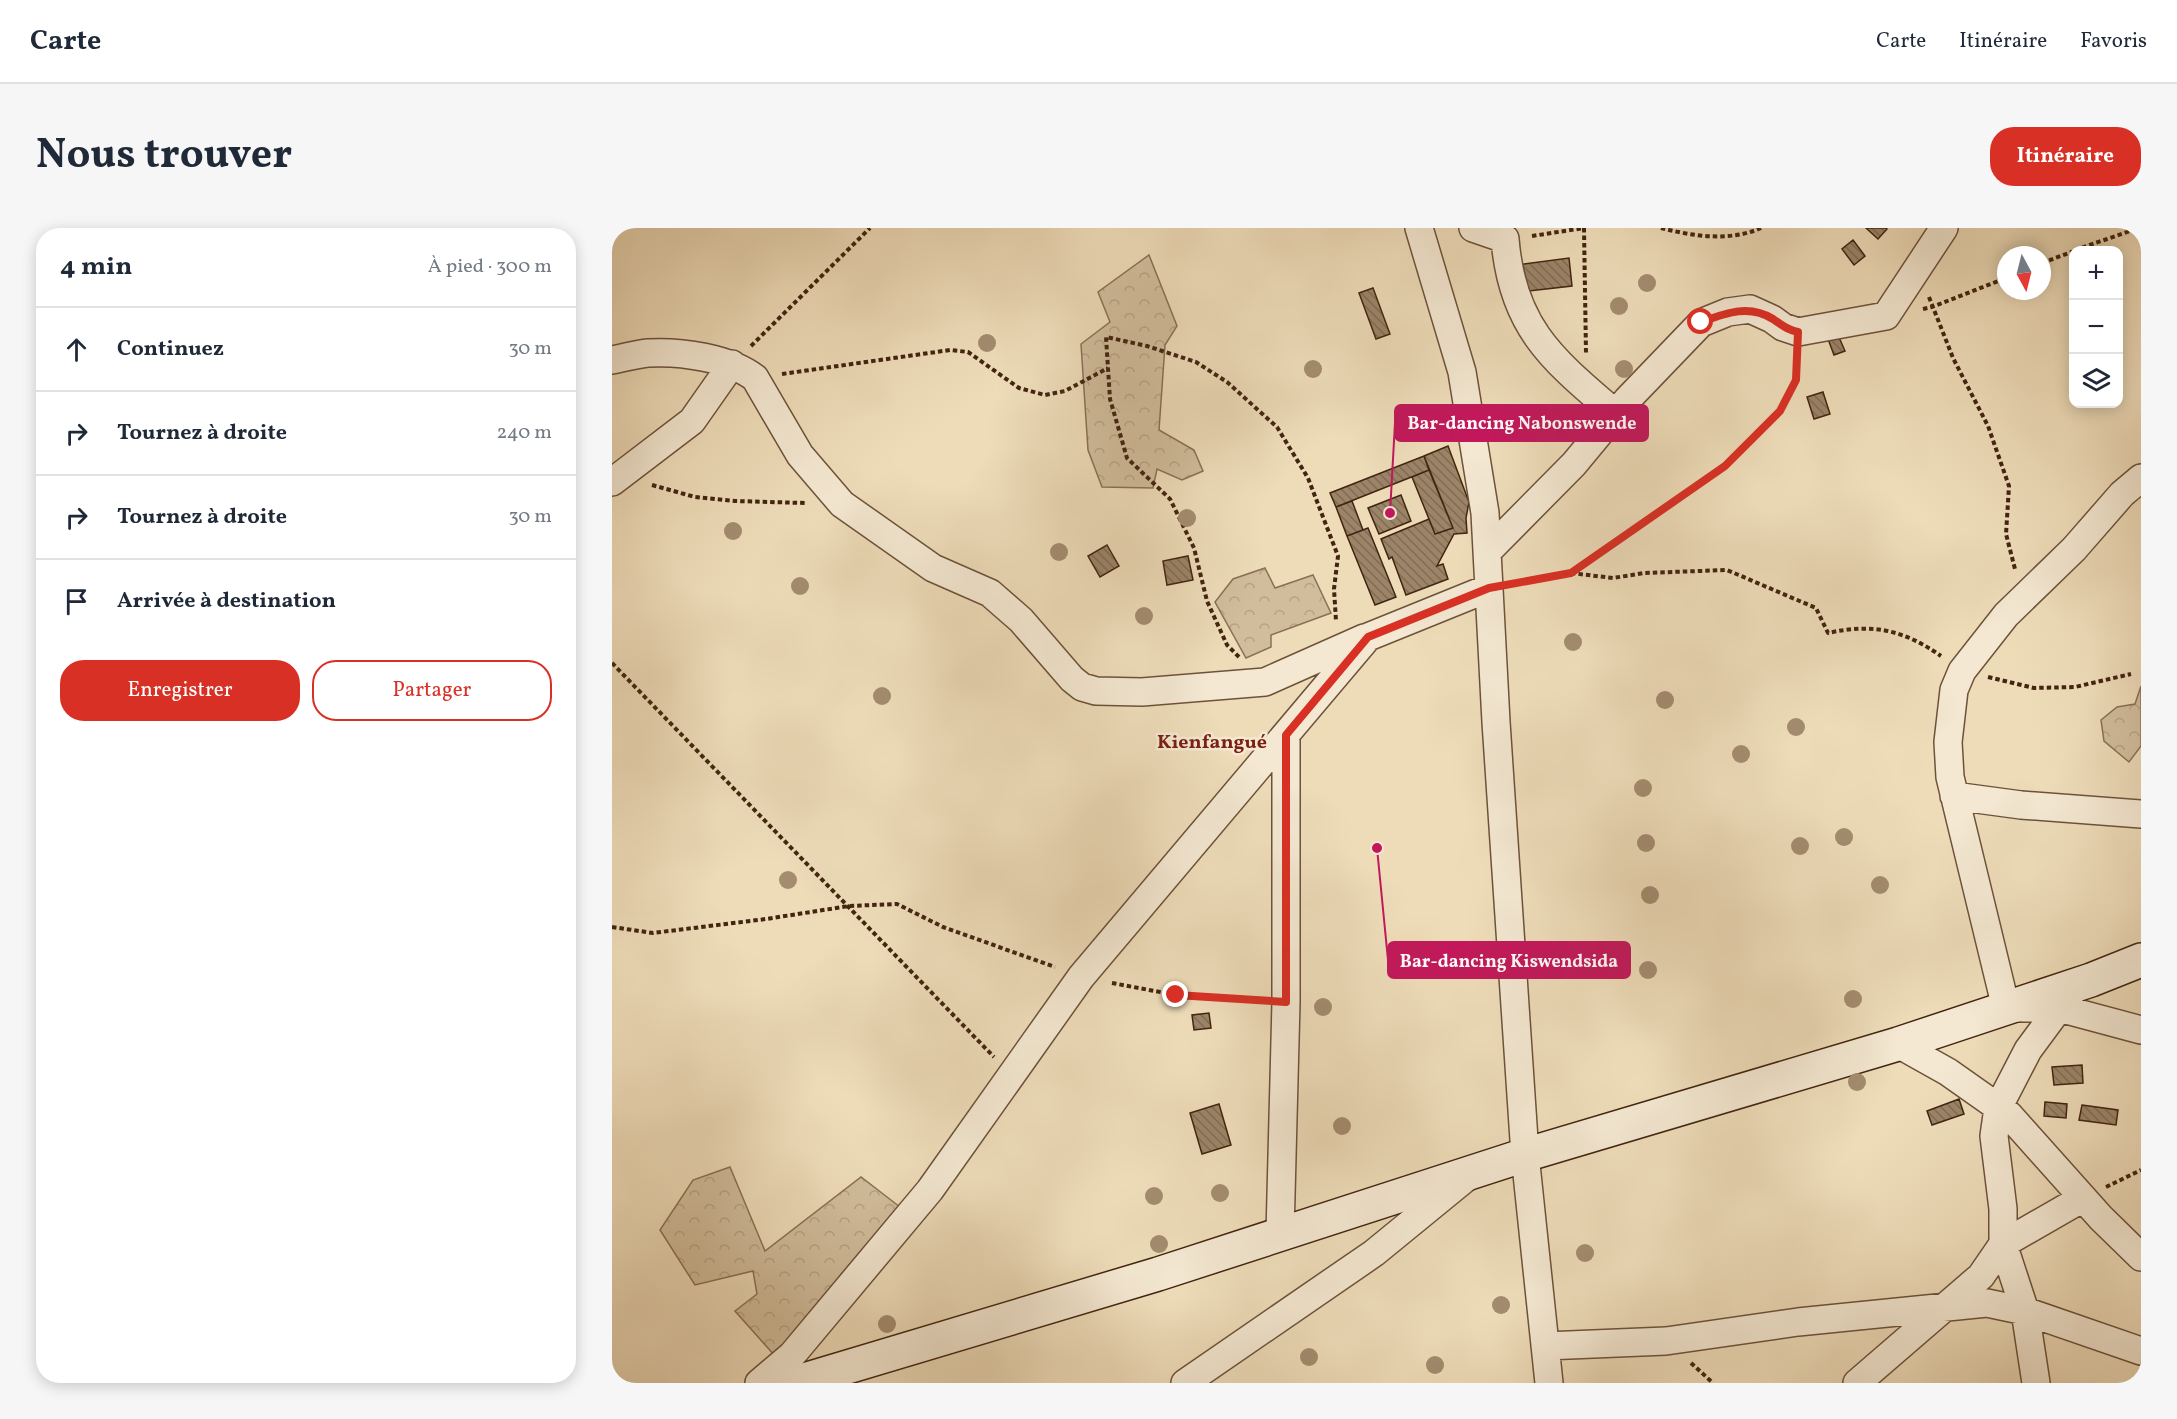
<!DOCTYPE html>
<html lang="fr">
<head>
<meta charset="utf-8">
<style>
	:root { --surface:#fff; --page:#f6f6f7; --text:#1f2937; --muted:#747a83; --line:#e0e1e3; --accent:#d93025 }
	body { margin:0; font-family:Vollkorn,serif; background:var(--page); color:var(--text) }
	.controls { position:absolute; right:18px; top:18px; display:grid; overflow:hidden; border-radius:12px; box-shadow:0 3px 15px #0003 }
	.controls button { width:54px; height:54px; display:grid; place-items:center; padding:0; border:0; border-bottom:2px solid var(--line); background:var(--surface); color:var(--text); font:30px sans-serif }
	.compass { position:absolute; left:1385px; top:18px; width:54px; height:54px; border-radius:50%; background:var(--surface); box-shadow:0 3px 15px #0003; rotate:173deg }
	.stop { position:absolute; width:18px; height:18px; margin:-14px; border:4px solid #d93025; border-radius:50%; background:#fff }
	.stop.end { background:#d93025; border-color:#fff; box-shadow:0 2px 6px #0008 }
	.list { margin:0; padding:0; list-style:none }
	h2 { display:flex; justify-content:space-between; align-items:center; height:78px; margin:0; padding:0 24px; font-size:26px }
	h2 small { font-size:20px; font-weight:400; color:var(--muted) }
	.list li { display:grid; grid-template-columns:39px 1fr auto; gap:18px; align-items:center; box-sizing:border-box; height:84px; padding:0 24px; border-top:2px solid var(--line) }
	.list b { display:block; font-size:22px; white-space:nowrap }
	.list em { font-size:20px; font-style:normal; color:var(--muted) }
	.actions { display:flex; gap:12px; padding:18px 24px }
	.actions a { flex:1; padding:14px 0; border:2px solid var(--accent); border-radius:24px; text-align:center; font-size:21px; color:var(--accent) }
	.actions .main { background:var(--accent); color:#fff }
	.icon { flex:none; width:33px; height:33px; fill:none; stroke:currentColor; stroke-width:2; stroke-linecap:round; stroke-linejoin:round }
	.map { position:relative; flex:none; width:1529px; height:1155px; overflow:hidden; border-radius:24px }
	header { display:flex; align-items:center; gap:36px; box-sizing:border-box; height:84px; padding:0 30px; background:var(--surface); border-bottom:2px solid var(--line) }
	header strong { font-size:28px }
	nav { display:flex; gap:33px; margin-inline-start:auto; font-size:21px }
	.intro { display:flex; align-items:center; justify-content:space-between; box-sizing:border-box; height:144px; padding:0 36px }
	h1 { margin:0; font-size:42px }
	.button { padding:15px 27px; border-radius:24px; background:var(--accent); color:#fff; font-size:21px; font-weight:700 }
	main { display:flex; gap:36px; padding:0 36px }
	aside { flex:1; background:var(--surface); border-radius:24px; box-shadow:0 3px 15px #0003 }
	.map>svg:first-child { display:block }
	.forest { fill:url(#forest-crowns); stroke:#8a7056; stroke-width:1.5 }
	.building { fill:url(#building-back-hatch); stroke:#422410; stroke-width:1.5 }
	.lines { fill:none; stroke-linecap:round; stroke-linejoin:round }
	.minor-casing { stroke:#6d523a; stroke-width:30 }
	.secondary-casing { stroke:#422410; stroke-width:36 }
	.path { stroke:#422410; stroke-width:4; stroke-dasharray:4.5 3; stroke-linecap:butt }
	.minor { stroke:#f4e8d2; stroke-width:27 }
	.secondary { stroke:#f4e8d2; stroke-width:33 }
	.tree { fill:#a38c6f }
	.route { stroke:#d93025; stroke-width:8 }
	.labels { text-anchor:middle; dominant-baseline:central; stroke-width:5; stroke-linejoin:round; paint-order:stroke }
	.quarter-label { font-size:20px; font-weight:bold; fill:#7a1f14; stroke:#f4e8d2 }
	.leader { fill:none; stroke:#c2185b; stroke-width:2 }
	.callout-dot { fill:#c2185b; stroke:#f4e8d2; stroke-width:2 }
	.callout { fill:#c2185b; stroke:#c2185b; stroke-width:2 }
	.callout-label { font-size:18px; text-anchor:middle; font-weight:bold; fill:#fff }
</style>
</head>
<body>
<header>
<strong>Carte</strong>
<nav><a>Carte</a><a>Itinéraire</a><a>Favoris</a></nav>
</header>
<div class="intro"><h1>Nous trouver</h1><a class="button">Itinéraire</a></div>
<main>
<aside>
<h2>4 min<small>À pied · 300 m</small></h2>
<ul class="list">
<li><svg class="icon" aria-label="ahead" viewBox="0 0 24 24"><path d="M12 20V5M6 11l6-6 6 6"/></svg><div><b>Continuez</b></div><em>30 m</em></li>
<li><svg class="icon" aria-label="right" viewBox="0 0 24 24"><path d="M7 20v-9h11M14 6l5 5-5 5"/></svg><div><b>Tournez à droite</b></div><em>240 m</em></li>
<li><svg class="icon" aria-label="right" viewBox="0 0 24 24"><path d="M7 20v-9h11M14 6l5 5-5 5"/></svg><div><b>Tournez à droite</b></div><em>30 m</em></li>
<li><svg class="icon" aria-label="arrive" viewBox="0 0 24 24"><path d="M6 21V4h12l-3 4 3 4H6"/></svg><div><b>Arrivée à destination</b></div></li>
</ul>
<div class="actions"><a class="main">Enregistrer</a><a>Partager</a></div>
</aside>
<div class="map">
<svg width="1529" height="1155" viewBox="0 0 1529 1155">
	<defs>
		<pattern id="forest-crowns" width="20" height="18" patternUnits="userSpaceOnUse" patternTransform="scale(1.5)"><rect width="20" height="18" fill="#d1bd9c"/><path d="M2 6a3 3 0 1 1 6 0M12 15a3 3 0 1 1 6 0" fill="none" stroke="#b5a285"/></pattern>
		<pattern id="building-back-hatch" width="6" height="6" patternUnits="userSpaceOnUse" patternTransform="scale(1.5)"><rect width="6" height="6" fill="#9b8468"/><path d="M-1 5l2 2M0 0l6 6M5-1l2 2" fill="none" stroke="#806c54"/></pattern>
	</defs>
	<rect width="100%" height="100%" fill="#eedcb9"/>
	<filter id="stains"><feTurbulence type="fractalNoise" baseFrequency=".00333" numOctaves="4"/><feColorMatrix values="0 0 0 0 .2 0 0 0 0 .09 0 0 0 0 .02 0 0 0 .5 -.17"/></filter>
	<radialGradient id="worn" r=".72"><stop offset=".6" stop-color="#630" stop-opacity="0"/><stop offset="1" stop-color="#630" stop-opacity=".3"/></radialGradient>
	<!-- forest -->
	<path class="forest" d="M537,27l28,71 -12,19 -6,85 35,20 9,21 -21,9 -25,-11 -4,19 -51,-1 -14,-37 -7,-106 29,-22 -12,-30z
		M653,340l10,20 38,-13 18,38 -60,22v12l-25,11 -31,-56 18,-23z
		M1529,458v60l-12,16 -25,-21 -3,-21 16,-13 18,-3z
		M118,939l35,84 96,-74 39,30 -124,150 -41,-46 22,-17 -4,-23 -58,14 -35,-55 33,-50z"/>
	<!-- building -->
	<path class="building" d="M1254,0h20l1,1 -9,10z
		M1241,12l12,16 -11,9 -12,-16z
		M957,30l3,28 -52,6 -3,-27z
		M761,60l17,46 -14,5 -17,-46z
		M1226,107l7,16 -11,4 -6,-16z
		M1211,164l7,22 -16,5 -7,-22z
		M836,218l21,56 -3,16 1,15 -13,1 -17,32 6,-2 5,15 -42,16 -14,-38 -3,2 -8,-20 48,-20 6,15 18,-6 -29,-72z
		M812,228l5,14 -93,37 -6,-14z
		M817,242l24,58 -18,6 -23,-57z
		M789,267l10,26 -32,13 -11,-26z
		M740,273l11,29 -16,6 -11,-29z
		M756,300l28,69 -21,8 -28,-69z
		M495,317l12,21 -19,11 -12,-21z
		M576,328l5,24 -26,5 -4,-24z
		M597,785l2,15 -17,2 -2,-15z
		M1470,837l1,18 -29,2 -2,-18z
		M1347,871l5,15 -32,11 -5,-14z
		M1433,874l22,2 -1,14 -22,-2z
		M607,876l12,41 -29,9 -12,-41z
		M1470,877l36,5 -2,15 -37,-5z"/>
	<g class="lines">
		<!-- minor casing -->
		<g class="minor-casing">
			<path id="minor" d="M807,0l43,144 23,141 11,209 29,433 24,228
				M861,0l32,11c7,89 48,121 111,175
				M0,132c12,-2 24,-6 36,-7 33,-2 81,5 107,25l45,77 42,49 91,64 57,25 31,27 51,59 10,8 14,4 46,1 123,-10 99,-44
				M1529,250l-19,16 -48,55 -68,66 -44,56 -8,19 -6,52 2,35 56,231h53l82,22
				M0,254l80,-61 40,-57
				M875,324l87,-88 53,-64 74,-77 27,-11 22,-3 22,10 11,8 15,5 88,-16 58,-88
				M1342,568l67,9 120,9
				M1286,816l50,28 61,43 92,103 40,39
				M668,1006l6,-232v-267
				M933,1118l121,-5 132,-19 189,-19 38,8 116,40
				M147,1155l33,-28 138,-165 151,-213 287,-340 121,-49
				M573,1155l189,-130 93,-76
				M1245,1155l124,-107 22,-32v-35l-9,-73 4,-28 30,-58 31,-42 10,-9
				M1424,1155l-11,-72 -22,-67 80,-46"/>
		</g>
		<!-- secondary casing -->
		<g class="secondary-casing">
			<path id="secondary" d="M182,1155l364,-109 367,-119 373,-111 193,-64 50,-20"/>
		</g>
		<!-- path -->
		<path class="path" d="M972,0l2,125
			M1049,0c31,8 69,14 100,0
			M920,8l52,-8
			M1463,22l64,-22
			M1430,35l32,-12
			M1317,69l24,61 35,68 21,60 -3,48 9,35
			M1311,81l9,-2 74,-29
			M139,118l119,-118
			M170,146l168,-24 18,2 51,36 26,7 20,-4 43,-23
			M40,257l43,12 40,4 70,2
			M959,345l42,5 31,-5 83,-3 89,38 12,25c45,-10 76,-3 113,23
			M901,355l58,-10 154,-107 55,-55 16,-31 1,-24
			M627,429l-12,-12 -20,-44 -13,-53 -24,-49 -43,-41 -17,-59 -4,-62 41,9 49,16 31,20 50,45 31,51 30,78 -4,33 2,32
			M0,435l382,394
			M1376,449l46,11 41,-1 56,-13
			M0,699l41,6 113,-14 83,-13 48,-2 46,23 112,40
			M500,755l64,12 86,5
			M1494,959l35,-17
			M1079,1135l22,20"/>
		<!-- minor -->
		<use href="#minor" class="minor"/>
		<!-- secondary -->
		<use href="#secondary" class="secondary"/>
	</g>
	<!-- trees -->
	<g class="tree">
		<circle cx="1035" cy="55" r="9"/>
		<circle cx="1007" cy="78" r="9"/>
		<circle cx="375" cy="115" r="9"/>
		<circle cx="701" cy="141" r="9"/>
		<circle cx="1012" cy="141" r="9"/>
		<circle cx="575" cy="290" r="9"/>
		<circle cx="121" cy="303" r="9"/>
		<circle cx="447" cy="324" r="9"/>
		<circle cx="188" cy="358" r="9"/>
		<circle cx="532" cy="388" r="9"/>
		<circle cx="961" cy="414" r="9"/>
		<circle cx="270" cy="468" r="9"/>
		<circle cx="1053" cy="472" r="9"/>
		<circle cx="1184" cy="499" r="9"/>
		<circle cx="1129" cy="526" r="9"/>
		<circle cx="1031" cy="560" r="9"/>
		<circle cx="1232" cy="609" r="9"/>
		<circle cx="1034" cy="615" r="9"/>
		<circle cx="1188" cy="618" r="9"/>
		<circle cx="176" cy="652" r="9"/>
		<circle cx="1268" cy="657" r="9"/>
		<circle cx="1038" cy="667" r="9"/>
		<circle cx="1036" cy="742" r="9"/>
		<circle cx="1241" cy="771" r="9"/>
		<circle cx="711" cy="779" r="9"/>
		<circle cx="1245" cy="854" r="9"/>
		<circle cx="730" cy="898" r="9"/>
		<circle cx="608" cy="965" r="9"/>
		<circle cx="542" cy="968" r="9"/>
		<circle cx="547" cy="1016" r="9"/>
		<circle cx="973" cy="1025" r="9"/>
		<circle cx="889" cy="1077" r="9"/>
		<circle cx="275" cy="1096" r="9"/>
		<circle cx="697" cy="1129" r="9"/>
		<circle cx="823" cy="1137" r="9"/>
	</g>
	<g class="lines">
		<!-- route -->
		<path class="route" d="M564,767l110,7v-267l82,-98 121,-49 82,-15 154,-107 55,-55 16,-31 2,-48c-11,-2 -16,-7 -25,-13 -24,-15 -47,-6 -72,3"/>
	</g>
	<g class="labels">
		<!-- quarter labels -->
		<g class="quarter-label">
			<text x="600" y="515">Kienfangué</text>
		</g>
	</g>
	<!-- callouts -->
	<path class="leader" d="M778 285L783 195M765 620L776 732"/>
	<g class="callout-dot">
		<circle cx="778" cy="285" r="6"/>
		<circle cx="765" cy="620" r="6"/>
	</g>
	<g class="callout">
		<rect x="783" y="177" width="253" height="36" rx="6"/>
		<rect x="776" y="714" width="242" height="36" rx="6"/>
	</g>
	<g class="callout-label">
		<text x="910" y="201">Bar-dancing Nabonswende</text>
		<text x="897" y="739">Bar-dancing Kiswendsida</text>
	</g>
	<rect width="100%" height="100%" filter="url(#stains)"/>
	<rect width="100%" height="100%" fill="url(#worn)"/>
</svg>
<div class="controls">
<button>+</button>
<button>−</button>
<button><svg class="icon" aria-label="layers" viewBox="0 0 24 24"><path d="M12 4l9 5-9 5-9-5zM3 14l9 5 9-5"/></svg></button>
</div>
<svg class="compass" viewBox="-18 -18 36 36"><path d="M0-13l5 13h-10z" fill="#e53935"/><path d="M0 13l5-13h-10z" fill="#747a83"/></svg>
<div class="stop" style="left:1089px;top:94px"></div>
<div class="stop end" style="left:564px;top:767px"></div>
</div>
</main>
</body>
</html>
